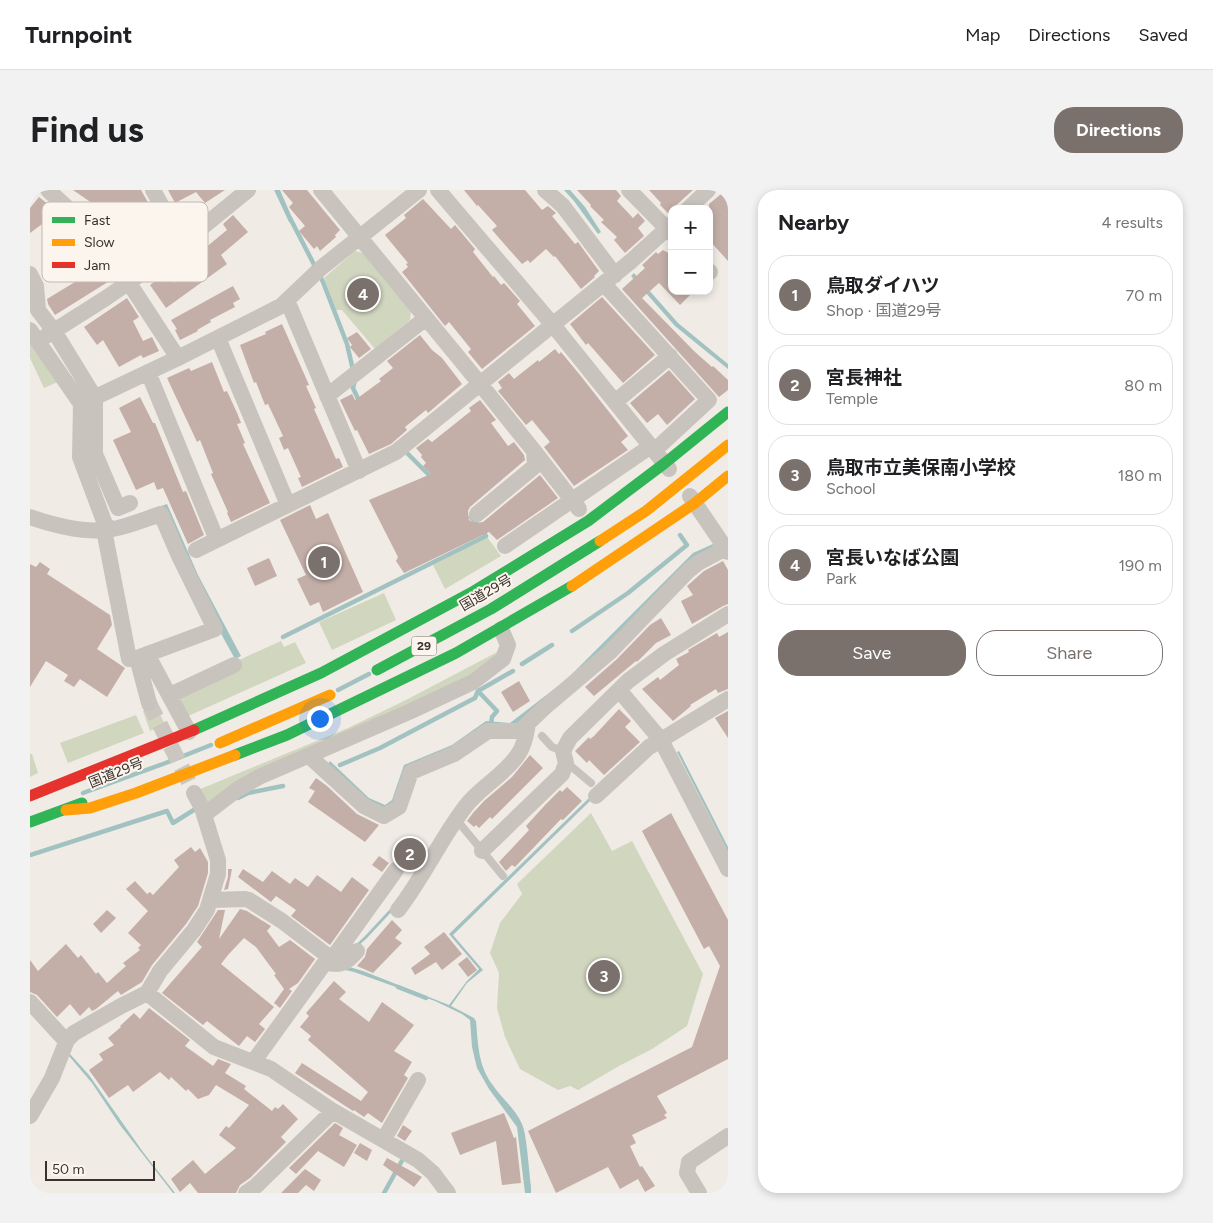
<!DOCTYPE html>
<html lang="en">
<head>
<meta charset="utf-8">
<style>
	:root { --surface:#fff; --page:#f2f2f2; --text:#202124; --muted:#757577; --line:#e0e0e0; --accent:#7a716c }
	body { margin:0; font-family:Figtree,"Noto Sans JP",sans-serif; background:var(--page); color:var(--text) }
	.controls { position:absolute; right:15px; top:15px; display:grid; overflow:hidden; border-radius:10px; box-shadow:0 2px 8px #0003 }
	.controls button { width:45px; height:45px; display:grid; place-items:center; padding:0; border:0; border-bottom:1px solid var(--line); background:var(--surface); color:var(--text); font:25px sans-serif }
	.scale { position:absolute; left:15px; bottom:12px; width:110px; box-sizing:border-box; padding-left:5px; border:2px solid #3b302b; border-top:0; font-size:14px; line-height:18px; white-space:nowrap; color:#3b302b; -webkit-text-stroke:4px #fbf5ee; paint-order:stroke }
	.you { position:absolute; left:289px; top:528px; width:18px; height:18px; margin:-12px; border:4px solid #fff; border-radius:50%; background:#1a73e8; box-shadow:0 0 0 8px #1a73e833 }
	.badge { display:grid; place-items:center; width:32px; height:32px; border-radius:50%; background:var(--accent); color:#fff; font-size:16px; font-weight:700 }
	.pin { position:absolute; translate:-50% -50%; border:2px solid #fff; box-shadow:0 1px 5px #0006 }
	.list { margin:0; padding:0; list-style:none }
	h2 { display:flex; justify-content:space-between; align-items:center; height:65px; margin:0; padding:0 20px; font-size:21px }
	h2 small { font-size:16px; font-weight:400; color:var(--muted) }
	.list li { display:grid; grid-template-columns:32px 1fr auto; gap:15px; align-items:center; box-sizing:border-box; height:80px; margin:0 10px 10px; padding:0 10px; border:1px solid var(--line); border-radius:20px }
	.list b { display:block; font-size:19px; white-space:nowrap }
	.list p { margin:0; font-size:16px; white-space:nowrap; color:var(--muted) }
	.list em { font-size:16px; font-style:normal; color:var(--muted) }
	.actions { display:flex; gap:10px; padding:15px 20px }
	.actions a { flex:1; padding:11px 0; border:1px solid var(--accent); border-radius:20px; text-align:center; font-size:18px; color:var(--accent) }
	.actions .main { background:var(--accent); color:#fff }
	.map { position:relative; flex:none; width:698px; height:1003px; overflow:hidden; border-radius:20px }
	header { display:flex; align-items:center; gap:30px; box-sizing:border-box; height:70px; padding:0 25px; background:var(--surface); border-bottom:1px solid var(--line) }
	header strong { font-size:24px }
	nav { display:flex; gap:28px; margin-inline-start:auto; font-size:18px }
	.intro { display:flex; align-items:center; justify-content:space-between; box-sizing:border-box; height:120px; padding:0 30px }
	h1 { margin:0; font-size:35px }
	.button { padding:12px 22px; border-radius:20px; background:var(--accent); color:#fff; font-size:18px; font-weight:700 }
	main { display:flex; gap:30px; padding:0 30px }
	aside { flex:1; background:var(--surface); border-radius:20px; box-shadow:0 2px 8px #0003 }
	.map>svg:first-child { display:block }
	.green { fill:#d1d6bf }
	.water { fill:#a1c2c1 }
	.lines { fill:none; stroke-linecap:round; stroke-linejoin:round }
	.stream { stroke:#a1c2c1; stroke-width:4.5 }
	.building { fill:#c3afa7 }
	.street-tunnel { stroke:#ccc6c0; stroke-width:16; stroke-dasharray:16 8; stroke-linecap:butt }
	.lane { stroke:#c9c3be; stroke-width:8 }
	.street { stroke:#c9c3be; stroke-width:16 }
	.fast { stroke:#30b455; stroke-width:11 }
	.slow { stroke:#ff9f0a; stroke-width:11 }
	.jam { stroke:#e5322d; stroke-width:11 }
	.slow-bridge { stroke:#ff9f0a; stroke-width:11 }
	.labels { text-anchor:middle; dominant-baseline:central; stroke-width:4; stroke-linejoin:round; paint-order:stroke }
	.shield { fill:#fbf5ee; stroke:#756b66; stroke-width:1 }
	.shield-label { font-size:12px; font-weight:bold; fill:#3b302b }
	.street-label { font-size:14px; fill:#3b302b; stroke:#fbf5ee }
	.key { fill:#fbf5ee; stroke:#c1bab4; stroke-width:1 }
	.key-label { font-size:14px; fill:#3b302b }
</style>
</head>
<body>
<header>
<strong>Turnpoint</strong>
<nav><a>Map</a><a>Directions</a><a>Saved</a></nav>
</header>
<div class="intro"><h1>Find us</h1><a class="button">Directions</a></div>
<main>
<div class="map">
<svg width="698" height="1003" viewBox="0 0 698 1003">
	<rect width="100%" height="100%" fill="#f0ebe5"/>
	<!-- green -->
	<path class="green" d="M325,61l8,2 48,58 -1,9 -35,29 -33,-39h-6l-12,-32z
		M0,152l30,39 -16,7 -14,-30z
		M457,347l14,19 -56,33 -12,-24z
		M354,403l12,27 -64,30 -13,-28z
		M251,451l3,6 11,-5 11,21 -120,54 -8,-21 59,-35z
		M473,459l-33,28 -263,129 -9,-16 150,-62 58,-28z
		M126,517l9,17 -15,7 -7,-20z
		M106,525l8,18 -76,30 -8,-20z
		M0,564h2l6,19 -8,4z
		M561,623l21,38 20,-10 71,133 -16,52 -35,23 -33,17 -41,24 -8,-4 -12,4 -38,-21 -15,-32 -8,-29 2,-35 -9,-20 10,-30 22,-29 -5,-10z"/>
	<!-- water -->
	<path class="water" d="M244,0h6l13,30 -2,3 -2,-1z
		M534,0h6l15,17 16,25 -3,2 -24,-33z
		M604,83l44,50 50,41v5l-53,-43 -44,-50z
		M137,314l31,71 43,81 -6,3c-27,-48 -50,-98 -72,-148l-52,15 -2,-4 4,-2 1,2z
		M683,354l3,5 -145,133 -59,46 -104,42 -12,33 -10,8 -20,-9 -39,-37 3,-4 39,37 16,7 7,-5 12,-35 48,-20 34,-24 24,2 56,-43 127,-127z
		M489,551l3,1 -3,7 -9,13 -41,36 -7,9 -36,54 -17,32 -42,45 -21,19 -6,3 -1,-2 5,-2 21,-20 41,-44 18,-32 37,-55 48,-45 9,-13z
		M649,561l49,96v5l-51,-100z
		M560,607l1,3 -138,135 30,35 -16,13 -16,23 23,12 2,3c2,22 2,44 16,63 9,14 23,24 30,40 5,11 7,48 9,62v7h-6l-8,-66 -28,-38 -12,-21 -5,-21 -2,-27 -8,-6 -27,-13 -81,-29 -9,-2 1,-4 17,5 86,34 18,-24 12,-12 -30,-35z
		M40,864l19,21 54,77 32,41h-2l-53,-68 -28,-42 -23,-27z"/>
	<g class="lines">
		<!-- stream -->
		<path class="stream" d="M260,28l33,64 24,62 6,26
			M325,190l-2,8 7,15
			M374,260l28,28
			M542,441l56,-38 59,-48 -7,-10
			M253,447l203,-101 -15,-19
			M492,474l30,-19
			M308,500l31,-16
			M448,501l19,20 -5,6 -1,7
			M310,575l40,-17 95,-50 3,-7 35,-20
			M53,603l80,-29 48,-19
			M208,608l10,-5 35,-7
			M0,665l137,-44 6,12 24,-15
			M368,797l28,11
			M354,1003l20,-36"/>
	</g>
	<!-- building -->
	<path class="building" d="M43,0h68l27,48 -2,2 1,3 -28,20 -18,-23 9,-6 -18,-9 -9,-16 -1,1z
		M138,0h57l-20,13 -9,-11 -21,11z
		M252,0h25l33,40 -5,5 1,2 -16,14 -3,-5 -3,3 -15,-18 6,-5 -16,-19 4,-4z
		M434,0h61l17,20 6,-4 8,7 -4,3 23,28 3,-2 21,29 -5,5 1,1 -14,12 -26,-33 -1,1 -8,-8 -16,14 -2,-3 -6,4 -30,-34 5,-4 -19,-21 -1,1z
		M547,0h39l5,6 -4,5 16,17 5,-5 7,8 -7,7 6,8 -19,17 -11,-13 3,-3 -16,-15 3,-2 -14,-14 1,-1z
		M619,0h44l-21,19 -3,5 -9,-9 1,-2z
		M691,4l7,8v59l-19,-21v-36z
		M9,7l16,13 -10,12 -15,11v-25z
		M393,9l28,30 4,-4 20,24 -2,3 20,25 1,-1 7,9 3,-2 16,18 -3,3 18,22 -53,43 -14,-17 3,-3 -22,-27 -4,4 -43,-54 6,-5 -2,-3 2,-1 -23,-28 21,-17 -2,-3z
		M203,25l15,17 -27,23 6,9 -61,44 -16,-23 17,-12 7,10 24,-18 -5,-7 34,-28 -4,-6z
		M633,60l9,5v36h22l-14,14 -21,-22 -17,15 53,54 17,15 1,-1 15,14v10l-9,7 -97,-108 23,-21 -3,-3 14,-13 2,2z
		M58,78l4,6 15,-2 4,8 -56,35 -7,-11 -1,-5 28,-17 -2,-4z
		M203,96l7,13 -7,4 2,4 -25,13 1,2 -14,8 1,1 -18,9 -5,-10 2,-1 -6,-9z
		M572,107l53,58 -32,28 -35,-40 -2,2 -16,-21z
		M97,108l12,19 -6,4 10,20 9,-4 7,14 -16,7 -2,-3 -22,12 -16,-27 -6,5 -13,-18z
		M252,134l27,61 -3,1 10,22 -2,1 22,50 3,-1 4,9 -41,20 -4,-9 3,-1 -13,-29 -4,2 -5,-12 4,-2 -15,-32 -3,1 -9,-23 -2,1 -14,-38 26,-11 -1,-2z
		M327,142l14,17 -12,9 -9,-11 2,-2 -5,-7z
		M390,145l12,15 10,8 20,26 -34,29 -2,-3 -21,17 2,3 -16,14 -22,10 -12,-24 -2,1 -15,-31 12,-6 3,6 26,-19 -2,-2 14,-11 -6,-7z
		M525,159l4,5 2,-2 19,23 48,61 -7,6 7,8 -54,36 -30,-39 6,-5 -18,-22 -6,5 -28,-34 4,-3 -4,-6 11,-9 5,6 24,-19 1,2z
		M182,172l12,30 3,-1 11,24 3,8 -4,1 8,19 -2,1 27,59 -39,19 -4,-9 1,-1 -17,-38 2,-1 -13,-33 -3,2 -30,-64 22,-10 2,3z
		M639,180l26,29 -28,26 -9,-11 -11,9 -17,-20z
		M110,207l13,26h2l28,69 3,-1 18,44 -16,9 -25,-56 -6,2 -3,-8 -18,8 -23,-50 18,-8 -12,-24z
		M450,210l16,20 -5,3 17,23 6,-4 10,13 1,5 -55,47 -2,4 1,9 5,3 9,-1 57,-47 18,23 -61,42 -8,-8 -85,41 -8,-12 2,-4 -29,-57 62,-26 -8,-8 3,-3 -5,-6 1,-2 -6,-7 12,-9 4,3 39,-31 -2,-3z
		M280,315l6,14 12,-6 35,79 -40,20 -4,-10 -9,4 -13,-27 9,-4 -26,-55z
		M239,368l8,18 -22,10 -8,-18z
		M693,371l5,9v34l-5,2 -31,18 -11,-23 12,-6 -6,-9 17,-15z
		M10,372l10,7 -3,5 63,41 2,10 -15,24 28,19 -18,29 -27,-18 -6,8 -10,-6 4,-6 -22,-14 -16,26v-123l6,3z
		M631,428l10,17 -15,8 -19,19 -1,-1 -42,35 -9,-9 32,-28 33,-34z
		M698,442v57l-10,4 -2,-4 -26,16 1,1 -18,15 -31,-32 16,-12 2,3 19,-15 -3,-6 13,-7 -1,-2 29,-17 2,4z
		M489,491l11,20 -17,11 -12,-20z
		M589,519l12,12 -6,6 15,15 -36,33 -15,-15 -2,3 -12,-12 14,-14 1,2 4,-3z
		M698,521v27l-13,-20z
		M500,565l13,13 -51,51 -2,-2 -11,11 -3,-3 -2,2 -7,-6 6,-8 11,-12 28,-24z
		M286,588l11,8 30,28 22,11 -14,17 -57,-40 7,-11 -6,-3z
		M537,597l15,14 -19,19 -2,-1 -46,48 -3,-2 -6,6 -7,-9 30,-32 -3,-4 20,-22 14,-14 2,2z
		M641,623l57,107v139l-71,37 10,17 -3,2 3,3 -35,17 4,8 -6,3 10,21 2,-1 13,20 -10,6 -7,-13 -18,10 -12,-22 -52,26 -28,-62 164,-84 28,-81 -11,-20 -5,3 -62,-118z
		M378,656l9,6 -6,9 -9,-6z
		M161,657l4,5 5,-4 8,14v11l-10,33 -12,18 -34,41 -10,17 -21,13 -3,-4 -22,18 -4,2 -3,-4 -9,9 -10,-12 -13,13 -20,-22 -7,-3v-32l8,11 28,-27 12,14 3,-3 15,19 2,-2 9,11 19,-17 -3,-3 17,-13 -2,-2 3,-3 -13,-12 20,-22 -22,-22 9,-8 12,13 3,-2 3,3 26,-28 -5,-7z
		M349,666l10,7 -7,9 -10,-7z
		M198,679h4l-4,20 -4,1 4,-13z
		M213,679l20,13 9,-11 18,13 5,-6 13,9 9,-12 24,17 11,-15 17,13 -39,55 -39,-29 5,-6 -20,-14 -5,6 -33,-25z
		M210,719l7,2 24,15 -4,5 12,16 11,-7 25,19 -17,24 -9,6 3,2 -12,17 -6,-5 10,-14 -10,-14 2,-1 -20,-27 -12,-9 -16,17 -7,9 53,43 -15,17 6,5 -10,13 -8,-6 -8,10 -32,-25 -4,4 -41,-32 40,-46 -5,-5 21,-32h7l-6,29z
		M77,720l9,8 -15,15 -8,-9z
		M362,730l10,10 -7,8 7,5 -29,30 -16,-7 8,-9 2,-8z
		M414,742l18,22 -20,16 -6,-8 -21,13 -4,-7 19,-14 -6,-7z
		M437,767l10,13 -9,7 -10,-13z
		M304,791l12,11 -7,7 30,23 13,-20 32,23 -20,26 18,11 -8,13 4,3 -26,45 -14,-10 -4,4 -10,-7 -1,1 -58,-38 7,-10 59,38 7,-9 -60,-52 3,-4 -11,-9 9,-11 -3,-3z
		M119,818l41,32 -5,6 28,20 5,-7 13,5 -6,9 21,13 -2,3 28,22 3,-4 3,2 5,-5 15,15 -17,18 5,5 -36,36 -10,7 -4,8h-38l-8,-10 -10,9 -9,-13 22,-19 12,14 31,-26 -17,-13 7,-9 3,2 20,-23 -33,-20 -7,10 -11,4 -10,-10 -2,2 -15,-14 -2,3 -9,-8 -27,20 -5,-7 -19,13 -20,-28 14,-10 -4,-6 15,-9 -6,-7 13,-11 -1,-1 14,-13 6,6z
		M474,923l10,25 2,-1 5,46 -19,2 -6,-44 -36,14 -9,-22z
		M305,933l8,5 -4,7 18,10 -13,22 -26,-16 -22,23 -7,-6z
		M373,935l9,6 -7,10 -8,-5z
		M330,953l12,7 -5,11 -13,-8z
		M357,968l35,19 -8,10 -31,-22z
		M275,979l16,11 -7,11 -8,-6 -8,8h-17z"/>
	<g class="lines">
		<!-- street-tunnel -->
		<path class="street-tunnel" d="M119,513l40,79"/>
		<!-- lane -->
		<path class="lane" d="M512,546l10,11 11,4
			M536,572l25,21
			M426,629l47,57"/>
		<!-- street -->
		<path class="street" d="M18,0l51,47 79,121
			M123,0l29,53
			M291,0l160,195 53,66 1,15 -58,48
			M408,0l115,135 116,144
			M515,0l18,16 52,69
			M599,0l43,44
			M658,19l20,-19
			M679,81l1,1
			M0,84l6,12 2,24 16,21 41,67v56l23,54 12,-5
			M574,94l105,116 -54,50
			M257,110l72,171
			M0,140l51,74 -1,53 25,67 -1,6 25,129 8,-1 12,45
			M16,146l60,-38 61,-42 81,-66
			M188,148l70,167
			M118,182l68,166
			M297,206l99,-78
			M585,212l55,-46
			M51,214l97,-46 103,-52 40,-38 98,-78
			M504,261l45,58
			M660,306l38,56
			M0,327c26,9 56,17 83,12 16,-3 32,-10 48,-15l18,42 36,73 -78,29
			M475,356l146,-100
			M166,360l200,-98 234,-190 42,-38
			M117,464l42,78
			M140,505l64,-30
			M698,509l-67,41 67,129
			M279,566l55,50 20,10 15,-9 12,-35 43,-18 34,-23h32l24,-23 66,-56 78,-81 10,-8 30,-16
			M566,606l53,-49 12,-7 -42,-50
			M174,625l34,-26 21,-12 150,-65 64,-30 30,-23 5,-14 -7,-16
			M452,661l80,-77 4,-11 -3,-12 7,-13 58,-57 36,-27 64,-40
			M181,710l34,-1 4,1 33,21 50,38 64,-89
			M368,720c25,-32 42,-70 67,-103 14,-19 38,-31 52,-51 7,-9 9,-21 11,-32
			M295,772c16,5 21,1 32,-11
			M117,803l67,54 57,22 62,42 85,49 15,13 15,20
			M0,812l36,39
			M224,871l75,-104
			M0,926l22,-38 15,-38 7,-7 47,-27 26,-13 13,-22 34,-41 13,-20 11,-36v-14l-16,-52 -8,-15
			M354,949l34,-59
			M216,1003l10,-7 77,-75
			M669,1003l-12,-20 2,-11 39,-26"/>
		<!-- fast -->
		<path class="fast" d="M347,480l114,-61 109,-68
			M164,540l127,-57 153,-82 114,-70 77,-58 63,-51
			M205,565l52,-20 169,-82 116,-67
			M0,632l52,-19"/>
		<!-- slow -->
		<path class="slow" d="M542,396l123,-83 33,-27
			M190,553l110,-48
			M36,620l24,-2 46,-15 99,-38"/>
		<!-- jam -->
		<path class="jam" d="M0,606l164,-66"/>
		<!-- slow-bridge -->
		<path class="slow-bridge" d="M570,351l46,-30 82,-66"/>
	</g>
	<g class="labels">
		<!-- shield labels -->
		<rect class="shield" x="381.5" y="446.5" width="25" height="19" rx="4"/>
		<g class="shield-label">
			<text x="394" y="456">29</text>
		</g>
		<!-- street labels -->
		<g class="street-label">
			<text transform="translate(456 403) rotate(-30)">国道29号</text>
			<text transform="translate(86 583) rotate(-22)">国道29号</text>
		</g>
	</g>
	<!-- legend -->
	<rect x="12" y="12" width="166" height="80" rx="8" class="key"/>
	<rect x="22" y="27" width="23" height="6" fill="#30b455"/>
	<rect x="22" y="49" width="23" height="7" fill="#ff9f0a"/>
	<rect x="22" y="72" width="23" height="6" fill="#e5322d"/>
	<g class="key-label">
		<text x="54" y="35">Fast</text>
		<text x="54" y="57">Slow</text>
		<text x="54" y="80">Jam</text>
	</g>
</svg>
<div class="controls">
<button>+</button>
<button>−</button>
</div>
<div class="scale">50 m</div>
<div class="you"></div>
<div class="pin badge" style="left:294px;top:372px">1</div>
<div class="pin badge" style="left:380px;top:664px">2</div>
<div class="pin badge" style="left:574px;top:786px">3</div>
<div class="pin badge" style="left:333px;top:104px">4</div>
</div>
<aside>
<h2>Nearby<small>4 results</small></h2>
<ul class="list">
<li><span class="badge">1</span><div><b>鳥取ダイハツ</b><p>Shop · 国道29号</p></div><em>70 m</em></li>
<li><span class="badge">2</span><div><b>宮長神社</b><p>Temple</p></div><em>80 m</em></li>
<li><span class="badge">3</span><div><b>鳥取市立美保南小学校</b><p>School</p></div><em>180 m</em></li>
<li><span class="badge">4</span><div><b>宮長いなば公園</b><p>Park</p></div><em>190 m</em></li>
</ul>
<div class="actions"><a class="main">Save</a><a>Share</a></div>
</aside>
</main>
</body>
</html>
